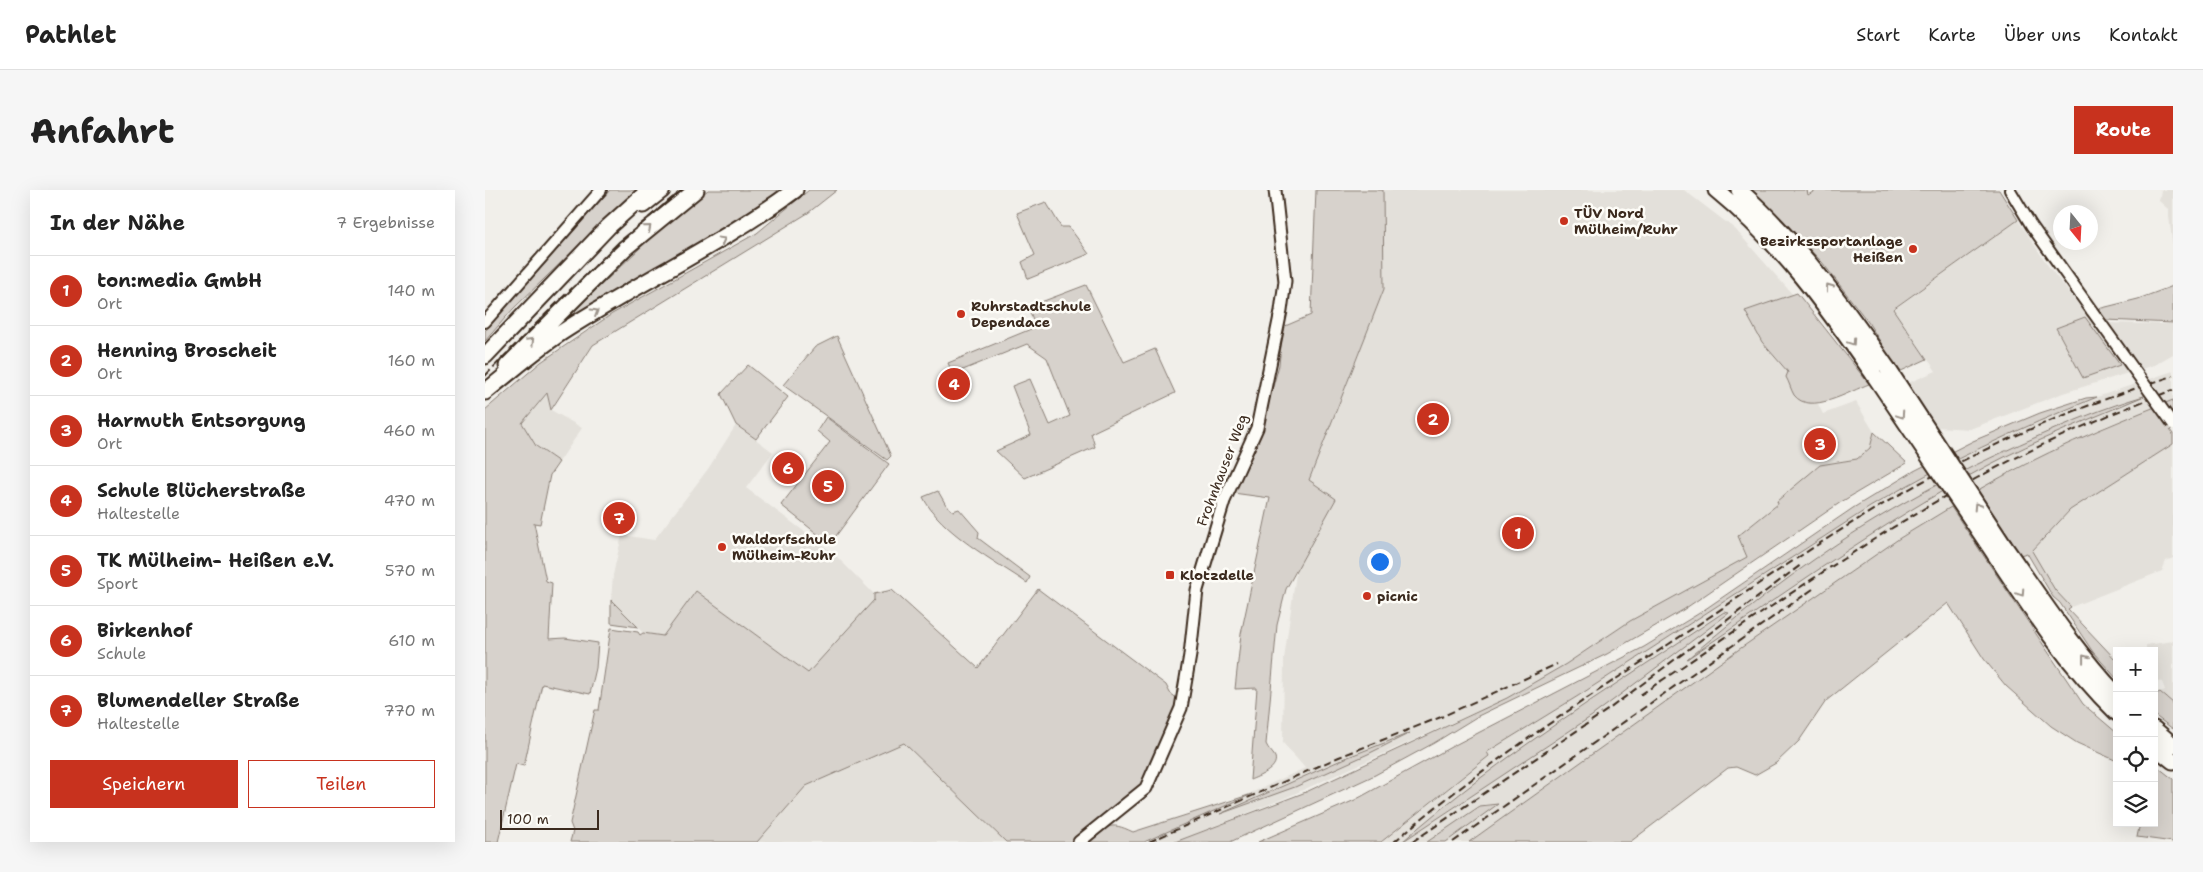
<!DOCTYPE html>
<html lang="de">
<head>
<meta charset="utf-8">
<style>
	:root { --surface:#fff; --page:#f6f6f6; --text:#222; --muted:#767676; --line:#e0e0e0; --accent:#c8321e }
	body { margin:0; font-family:"Shantell Sans",sans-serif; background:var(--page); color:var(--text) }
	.controls { position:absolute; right:15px; bottom:15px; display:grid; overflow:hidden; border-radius:0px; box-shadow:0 5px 20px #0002 }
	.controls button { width:45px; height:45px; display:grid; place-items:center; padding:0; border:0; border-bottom:1px solid var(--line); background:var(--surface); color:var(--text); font:25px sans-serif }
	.compass { position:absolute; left:1568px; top:15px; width:45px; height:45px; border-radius:50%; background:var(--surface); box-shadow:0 5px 20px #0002; rotate:162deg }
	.scale { position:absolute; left:15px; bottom:12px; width:99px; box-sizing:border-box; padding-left:5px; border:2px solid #3b2a1e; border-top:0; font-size:14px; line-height:18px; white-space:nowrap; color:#3b2a1e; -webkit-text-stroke:4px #fdfcf7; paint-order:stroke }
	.you { position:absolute; left:894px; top:371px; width:18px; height:18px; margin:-12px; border:4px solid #fff; border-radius:50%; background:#1a73e8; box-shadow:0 0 0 8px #1a73e833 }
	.badge { display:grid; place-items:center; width:32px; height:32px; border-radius:50%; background:var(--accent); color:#fff; font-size:16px; font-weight:700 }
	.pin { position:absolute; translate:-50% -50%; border:2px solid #fff; box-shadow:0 1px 5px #0006 }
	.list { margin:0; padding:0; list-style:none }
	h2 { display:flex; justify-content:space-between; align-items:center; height:65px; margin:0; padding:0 20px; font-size:21px }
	h2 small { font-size:16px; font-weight:400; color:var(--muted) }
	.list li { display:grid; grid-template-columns:32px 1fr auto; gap:15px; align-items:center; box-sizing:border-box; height:70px; padding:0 20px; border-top:1px solid var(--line) }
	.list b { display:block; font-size:19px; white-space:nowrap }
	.list p { margin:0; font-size:16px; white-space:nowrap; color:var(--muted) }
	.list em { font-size:16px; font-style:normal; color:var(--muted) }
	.actions { display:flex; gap:10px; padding:15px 20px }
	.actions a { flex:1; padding:11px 0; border:1px solid var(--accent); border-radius:0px; text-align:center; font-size:18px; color:var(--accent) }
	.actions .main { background:var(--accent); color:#fff }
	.icon { flex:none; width:28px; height:28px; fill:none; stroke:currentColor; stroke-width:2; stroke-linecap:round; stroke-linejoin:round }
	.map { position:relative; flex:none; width:1688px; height:652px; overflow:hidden; border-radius:0px }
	header { display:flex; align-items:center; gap:30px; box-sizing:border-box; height:70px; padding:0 25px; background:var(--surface); border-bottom:1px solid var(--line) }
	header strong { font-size:24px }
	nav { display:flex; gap:28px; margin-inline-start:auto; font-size:18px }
	.intro { display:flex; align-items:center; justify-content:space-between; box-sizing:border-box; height:120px; padding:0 30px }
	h1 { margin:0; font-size:35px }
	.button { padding:12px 22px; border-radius:0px; background:var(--accent); color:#fff; font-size:18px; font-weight:700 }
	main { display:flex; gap:30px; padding:0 30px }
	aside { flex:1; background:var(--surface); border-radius:0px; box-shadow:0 5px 20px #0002 }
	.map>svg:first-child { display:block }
	.built { fill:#e3e0da }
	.green { fill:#d7d2cc; stroke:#897e75 }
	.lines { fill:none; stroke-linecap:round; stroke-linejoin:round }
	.tertiary-casing { stroke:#3b2a1e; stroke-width:14 }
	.secondary-casing { stroke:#3b2a1e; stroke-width:15 }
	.motorway-casing { stroke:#3b2a1e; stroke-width:19 }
	.tertiary { stroke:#fdfcf7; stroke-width:10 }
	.secondary { stroke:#fdfcf7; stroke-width:11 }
	.motorway { stroke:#fdfcf7; stroke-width:15 }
	.rail { stroke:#3b2a1e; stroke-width:2; stroke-dasharray:8 4; stroke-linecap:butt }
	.tertiary-bridge-casing { stroke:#3b2a1e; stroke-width:14; stroke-linecap:butt }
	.motorway-bridge-casing { stroke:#3b2a1e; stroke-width:19; stroke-linecap:butt }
	.tertiary-bridge { stroke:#fdfcf7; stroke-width:10 }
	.motorway-bridge { stroke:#fdfcf7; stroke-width:15 }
	.oneway { stroke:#9c938a }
	.poi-dot { fill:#c8321e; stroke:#fdfcf7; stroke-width:2 }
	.labels { text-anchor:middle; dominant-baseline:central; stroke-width:5; stroke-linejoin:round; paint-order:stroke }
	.poi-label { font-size:14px; font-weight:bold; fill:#3b2a1e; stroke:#fdfcf7; text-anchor:start }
	.street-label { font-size:14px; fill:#3b2a1e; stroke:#fdfcf7 }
</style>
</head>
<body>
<header>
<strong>Pathlet</strong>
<nav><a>Start</a><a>Karte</a><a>Über uns</a><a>Kontakt</a></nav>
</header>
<div class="intro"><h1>Anfahrt</h1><a class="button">Route</a></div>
<main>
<aside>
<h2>In der Nähe<small>7 Ergebnisse</small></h2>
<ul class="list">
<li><span class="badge">1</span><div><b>ton:media GmbH</b><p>Ort</p></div><em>140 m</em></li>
<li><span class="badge">2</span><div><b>Henning Broscheit</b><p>Ort</p></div><em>160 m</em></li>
<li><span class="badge">3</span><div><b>Harmuth Entsorgung</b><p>Ort</p></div><em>460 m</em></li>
<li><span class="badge">4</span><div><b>Schule Blücherstraße</b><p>Haltestelle</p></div><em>470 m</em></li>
<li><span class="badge">5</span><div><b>TK Mülheim- Heißen e.V.</b><p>Sport</p></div><em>570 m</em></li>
<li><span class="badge">6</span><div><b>Birkenhof</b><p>Schule</p></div><em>610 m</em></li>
<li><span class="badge">7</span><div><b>Blumendeller Straße</b><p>Haltestelle</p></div><em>770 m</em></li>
</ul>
<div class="actions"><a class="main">Speichern</a><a>Teilen</a></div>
</aside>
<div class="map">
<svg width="1688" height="652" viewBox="0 0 1688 652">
	<rect width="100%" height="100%" fill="#f1efea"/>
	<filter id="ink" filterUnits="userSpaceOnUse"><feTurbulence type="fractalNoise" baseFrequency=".02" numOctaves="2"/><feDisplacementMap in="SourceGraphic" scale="10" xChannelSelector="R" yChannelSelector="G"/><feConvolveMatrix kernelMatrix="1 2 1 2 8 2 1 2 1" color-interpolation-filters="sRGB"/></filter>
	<g filter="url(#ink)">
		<!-- built -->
		<path class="built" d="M898,0h301l51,39 58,66 -48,16 17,31 26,30 7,23 8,7 15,2 5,10 33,-12 18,30 -4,16 -13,11 -37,6 -42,39 -40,32 10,21 -118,64 -64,43 -59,34 -222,100 -110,44h-31l161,-74 -22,-25 1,-84 25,-178 75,-192z
			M1676,0h12v57l-5,-38 -9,-8z
			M1533,30l31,47 44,56 80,1v30l-19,11 -91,28 -93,36 -34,-2 -28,-44 28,-12 -43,-61z
			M1688,181v29l-64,25 -92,43 -117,70 -431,304h-87l107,-86 -3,-4 92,-56 292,-189 46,-28 102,-50 79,-32z
			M62,203l4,17 31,18 -23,34 -23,-16 -14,-23z
			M251,235l37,27 -27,36 87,65 41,41 1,6 -67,73 -112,-82 -33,45 -20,-3 -32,-33 2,-25 9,-40 32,5 54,-71z
			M1688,254v114l-7,3 -4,10 -91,36 -16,-17 -23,-39 38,-41z
			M1688,451v62l-13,-11 5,-2 -3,-8 -8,-1v-30h-8v-6z
			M419,553l102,99h-249l49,-56z"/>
		<!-- green -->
		<path class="green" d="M125,0h26l-123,119 -28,32v-10z
			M223,0h79l-250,156 122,-116z
			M324,0h28l-29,23 -215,132 -42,65 -4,-17 -25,30 14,23 23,16 -9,13 -10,49 -6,-1 12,58 6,2 -3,56 16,-1 33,5 -2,25 -6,26 -48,-10 -18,82 -8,-2 -18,78h-13v-432l56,-48 71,-48 145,-81z
			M831,0h67l1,99 -75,191 27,19 -50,90 -9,36 -11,119c2,5 7,9 9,13 4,12 -18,20 -25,23l7,-92 -22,1 6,-55 29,-136 -37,-5 28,-63 18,-65 4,-38 28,-12z
			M1266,0h56l1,5 8,-5h183l19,30 -125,89 34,50 -28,13 -31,-50 -46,-60z
			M561,12l15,25h8l20,27 -61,25 -6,-17 13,-7 -18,-42z
			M601,95l38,77 31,-13 20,44 -84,40 4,14 -70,31 -29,-27 35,-16 -19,-49 18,-7 20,46 20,-9 -23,-58 -20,-14 -74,30 -5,-11 88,-36 -8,-20z
			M1688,96v37l-67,-3 -8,-11 40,-10z
			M1312,103l72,91c-19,7 -59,32 -75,11 -3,-5 -5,-13 -8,-18l2,-5 -26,-30 -17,-31z
			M1600,127l35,48 -37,13 -27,-50z
			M352,146l54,120 -4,4 -104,-75 32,-38z
			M263,175l40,32 -32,42 -20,-14 -15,-31z
			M1659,206c-53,23 -106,43 -157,70 -104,56 -202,127 -300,193 41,-34 82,-68 125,-98 69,-49 145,-89 222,-123 36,-16 72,-31 110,-42z
			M1612,207c-79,32 -154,66 -227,110l-292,189 -91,56 2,4 -108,86h-123l97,-42 96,-53 193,-100 54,-33 155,-106 61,-37 59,-30 67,-28 46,-15z
			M1688,210v28l-3,2 3,4v10l-103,66 -38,41 23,39 16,17 -3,2 49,52v18l-24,-27 -33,-49 -7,-6 -26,-44 -7,2 -42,-65c62,-36 128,-64 195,-90z
			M341,227l63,47 -59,80 -49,-39 49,-63 -13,-11z
			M1389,242l33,31 -66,39 -158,108 -76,44 -129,62 -44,27 -59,32 -145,67h-55l131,-50 201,-94 59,-34 64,-43 117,-64 -9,-21 40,-32 -1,-3 43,-36 37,-6 13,-11z
			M453,301l8,14 7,6 6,-2 20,23 -1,6 52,39 -3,6c-32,-22 -87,-51 -104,-86z
			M1466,317l132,197 34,29v28l-40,-18 -26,-17 -45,-40 -22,-27 -36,-56 -122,98 -27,40 -23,22 -21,12 -19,-8 -8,1 -98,74h-161l269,-192 162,-112z
			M553,399l128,96 4,8 8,6 -31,78 -11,16 -58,49h-72l-102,-99 -98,43 -49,56h-187l3,-11 -3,-8 25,-113h4l12,-82 27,4 2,3 3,-2 20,3 33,-45 112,82 66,-73v-6l18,-4 86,78z
			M126,410l27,27 -27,-4z
			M1239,422l5,1 -137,103 -190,126c99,-88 213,-156 322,-230z
			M1675,502l13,11v26l-19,-14v-20z
			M925,543l-42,21 -73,33 -75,27 128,-57z
			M1669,574l19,15v63l-36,-5 3,-14h14z
			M767,604l-108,48h-57c21,-15 21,-22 46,-10z
			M1013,614l-52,38h-19l53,-36z"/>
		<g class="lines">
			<!-- tertiary casing -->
			<g class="tertiary-casing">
				<path id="tertiary" d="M1525,0l21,35 61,86
					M0,132l116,-132"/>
			</g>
			<!-- secondary casing -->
			<g class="secondary-casing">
				<path id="secondary" d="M594,652l67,-54 35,-80 9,-53 7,-65 27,-89 33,-73 24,-117 4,-30 -10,-91"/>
			</g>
			<!-- motorway casing -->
			<g class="motorway-casing">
				<path id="motorway" d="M1231,0c67,55 109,115 158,185
					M1254,0c59,52 104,115 149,179
					M158,15l19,-15
					M0,166l123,-129 41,-37
					M22,176l118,-118 71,-58
					M0,202c27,-21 53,-45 82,-63 75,-48 156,-86 228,-139
					M1519,356c36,51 70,104 113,149
					M1509,363c37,56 74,112 123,160
					M1669,539l19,16
					M1669,556l19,15"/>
			</g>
			<!-- tertiary -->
			<use href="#tertiary" class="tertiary"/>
			<!-- secondary -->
			<use href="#secondary" class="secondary"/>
			<!-- motorway -->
			<use href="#motorway" class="motorway"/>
			<!-- rail -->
			<path class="rail" d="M0,186c63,-65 127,-130 197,-186
				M1155,505c111,-74 220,-152 337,-217 63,-34 129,-63 196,-88
				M664,652l190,-85 102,-40 116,-53
				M909,652c86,-75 181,-136 275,-198 83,-55 164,-113 251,-161 81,-44 165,-79 253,-107
				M927,652l197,-133 193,-145
				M968,652l360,-253"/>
			<!-- tertiary-bridge casing -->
			<g class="tertiary-bridge-casing">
				<path id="tertiary-bridge" d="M1607,121l81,113"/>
			</g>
			<!-- motorway-bridge casing -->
			<g class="motorway-bridge-casing">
				<path id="motorway-bridge" d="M1403,179l116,177
					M1389,185l120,178"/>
			</g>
			<!-- tertiary-bridge -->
			<use href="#tertiary-bridge" class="tertiary-bridge"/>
			<!-- motorway-bridge -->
			<use href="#motorway-bridge" class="motorway-bridge"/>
		</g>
		<!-- one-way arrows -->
		<defs><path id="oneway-chevron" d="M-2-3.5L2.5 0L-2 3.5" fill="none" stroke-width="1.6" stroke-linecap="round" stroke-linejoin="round" transform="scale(1.25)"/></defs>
		<g class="oneway">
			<use href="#oneway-chevron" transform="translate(163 38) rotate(-41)"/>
			<use href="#oneway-chevron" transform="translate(237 50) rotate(-29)"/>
			<use href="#oneway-chevron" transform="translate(1344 97) rotate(-126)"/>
			<use href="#oneway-chevron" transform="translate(110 122) rotate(-31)"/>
			<use href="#oneway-chevron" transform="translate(46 151) rotate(-46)"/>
			<use href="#oneway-chevron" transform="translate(1367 152) rotate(56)"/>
			<use href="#oneway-chevron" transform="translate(1416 225) rotate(56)"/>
			<use href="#oneway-chevron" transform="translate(1492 316) rotate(-123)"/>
			<use href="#oneway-chevron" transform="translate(1536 403) rotate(56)"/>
			<use href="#oneway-chevron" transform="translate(1600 468) rotate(-128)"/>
		</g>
	</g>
	<!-- markers -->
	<g class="poi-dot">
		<circle cx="1079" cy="31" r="5"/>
		<circle cx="1428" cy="59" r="5"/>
		<circle cx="476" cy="124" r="5"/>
		<circle cx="237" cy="357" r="5"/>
		<rect x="680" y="380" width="10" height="10" rx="2.5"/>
		<circle cx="882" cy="406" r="5"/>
	</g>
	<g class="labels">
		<!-- poi labels -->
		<g class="poi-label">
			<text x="1089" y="23">TÜV Nord<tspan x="1089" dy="16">Mülheim/Ruhr</tspan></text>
			<text x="1418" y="51" text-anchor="end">Bezirkssportanlage<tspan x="1418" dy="16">Heißen</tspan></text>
			<text x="486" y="116">Ruhrstadtschule<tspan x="486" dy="16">Dependace</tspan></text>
			<text x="247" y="349">Waldorfschule<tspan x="247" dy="16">Mülheim-Ruhr</tspan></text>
			<text x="695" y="385">Klotzdelle</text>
			<text x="892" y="406">picnic</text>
		</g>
		<!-- street labels -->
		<g class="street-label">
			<text transform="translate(737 280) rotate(-69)">Frohnhauser Weg</text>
		</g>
	</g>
</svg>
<div class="controls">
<button>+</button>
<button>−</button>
<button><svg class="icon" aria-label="locate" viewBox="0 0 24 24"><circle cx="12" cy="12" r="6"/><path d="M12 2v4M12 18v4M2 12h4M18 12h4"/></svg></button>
<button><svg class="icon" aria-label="layers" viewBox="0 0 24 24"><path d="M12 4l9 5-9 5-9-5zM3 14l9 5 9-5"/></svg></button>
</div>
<svg class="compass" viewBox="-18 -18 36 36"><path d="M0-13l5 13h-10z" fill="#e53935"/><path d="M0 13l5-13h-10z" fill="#767676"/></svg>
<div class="scale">100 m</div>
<div class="you"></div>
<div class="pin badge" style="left:1033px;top:343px">1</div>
<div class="pin badge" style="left:948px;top:229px">2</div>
<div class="pin badge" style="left:1335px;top:254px">3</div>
<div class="pin badge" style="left:469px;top:194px">4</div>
<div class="pin badge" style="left:343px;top:296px">5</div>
<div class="pin badge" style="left:303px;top:278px">6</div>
<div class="pin badge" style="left:134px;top:328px">7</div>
</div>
</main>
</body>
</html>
